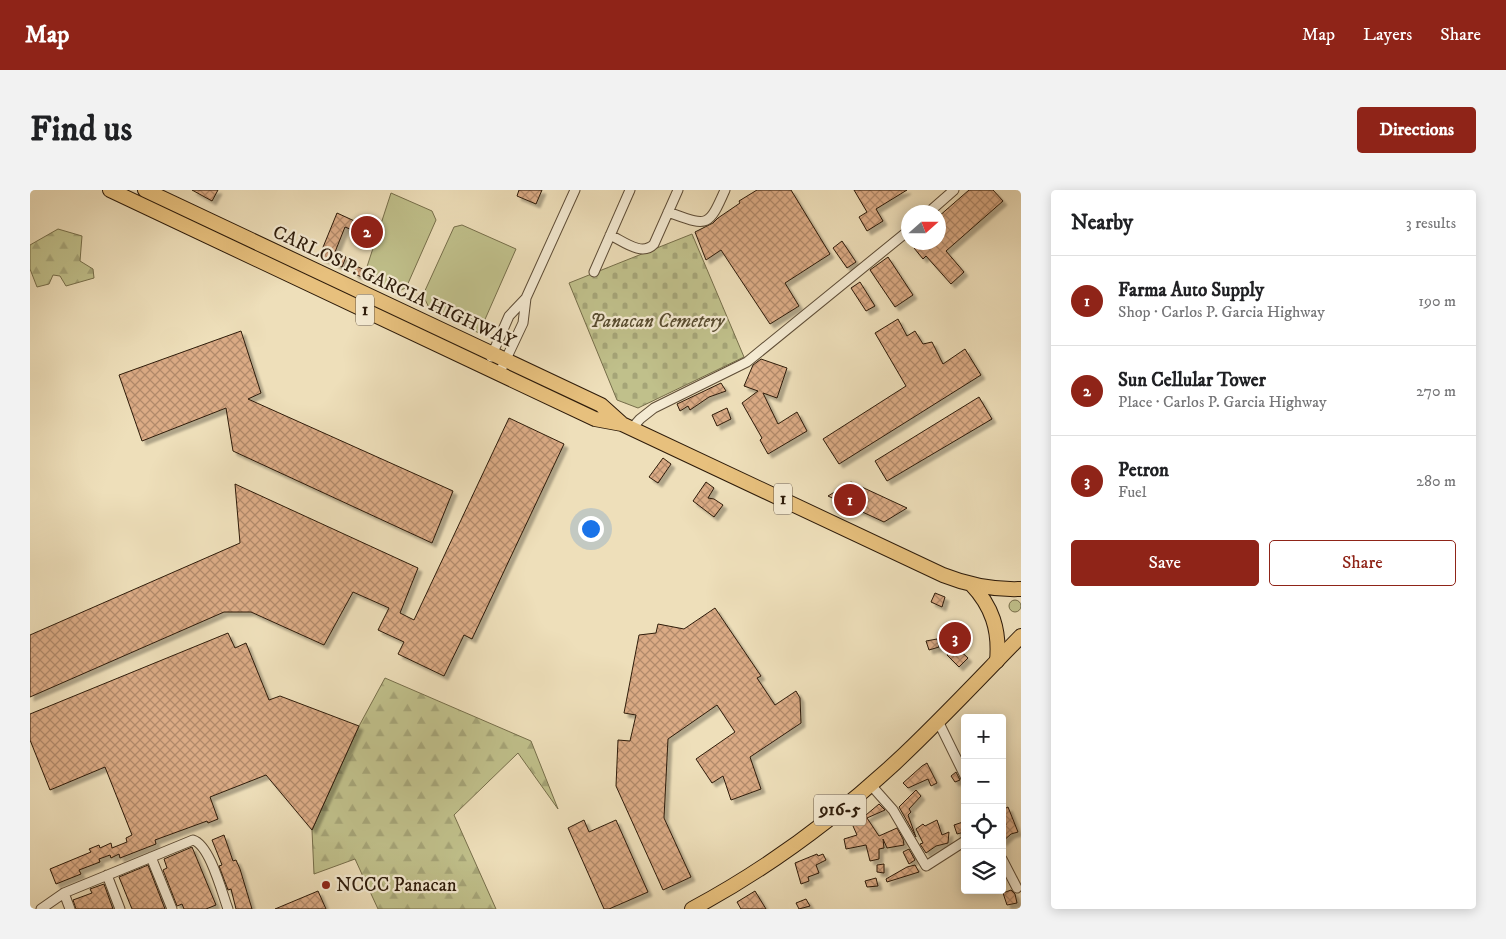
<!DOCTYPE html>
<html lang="en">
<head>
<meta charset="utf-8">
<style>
	:root { --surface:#fff; --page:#f2f2f2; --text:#202124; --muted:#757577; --line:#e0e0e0; --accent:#8f2418 }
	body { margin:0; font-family:"IM FELL DW Pica",serif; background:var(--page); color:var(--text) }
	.controls { position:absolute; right:15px; bottom:15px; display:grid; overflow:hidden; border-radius:5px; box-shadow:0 2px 12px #0003 }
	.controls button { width:45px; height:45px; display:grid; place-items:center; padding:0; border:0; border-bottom:1px solid var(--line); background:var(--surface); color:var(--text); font:25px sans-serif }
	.compass { position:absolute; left:871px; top:15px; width:45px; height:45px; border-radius:50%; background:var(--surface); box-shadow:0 2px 12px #0003; rotate:69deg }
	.you { position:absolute; left:560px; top:338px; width:18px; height:18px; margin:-12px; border:4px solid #fff; border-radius:50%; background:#1a73e8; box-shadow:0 0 0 8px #1a73e833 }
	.badge { display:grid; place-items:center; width:32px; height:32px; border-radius:50%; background:var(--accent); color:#fff; font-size:16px; font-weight:700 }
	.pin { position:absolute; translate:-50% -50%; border:2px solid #fff; box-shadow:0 1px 5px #0006 }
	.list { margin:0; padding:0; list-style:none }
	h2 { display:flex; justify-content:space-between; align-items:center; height:65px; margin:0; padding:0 20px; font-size:21px }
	h2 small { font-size:16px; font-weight:400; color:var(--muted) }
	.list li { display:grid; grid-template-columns:32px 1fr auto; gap:15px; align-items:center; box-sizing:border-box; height:90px; padding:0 20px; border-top:1px solid var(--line) }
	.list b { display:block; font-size:19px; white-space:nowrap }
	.list p { margin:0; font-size:16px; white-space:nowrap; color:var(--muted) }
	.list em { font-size:16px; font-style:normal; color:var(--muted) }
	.actions { display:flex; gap:10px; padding:15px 20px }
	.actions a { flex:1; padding:11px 0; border:1px solid var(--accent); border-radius:5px; text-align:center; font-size:18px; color:var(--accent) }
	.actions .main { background:var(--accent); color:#fff }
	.icon { flex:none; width:28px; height:28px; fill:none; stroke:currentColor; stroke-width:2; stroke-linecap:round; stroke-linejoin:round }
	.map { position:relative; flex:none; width:991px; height:719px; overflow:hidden; border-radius:5px }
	header { display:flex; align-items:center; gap:30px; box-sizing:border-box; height:70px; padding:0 25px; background:var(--accent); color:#fff }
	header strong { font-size:24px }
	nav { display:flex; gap:28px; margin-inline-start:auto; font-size:18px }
	.intro { display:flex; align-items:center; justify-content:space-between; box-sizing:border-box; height:120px; padding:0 30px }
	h1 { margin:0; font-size:35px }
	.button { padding:12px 22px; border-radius:5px; background:var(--accent); color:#fff; font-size:18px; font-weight:700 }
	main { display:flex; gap:30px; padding:0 30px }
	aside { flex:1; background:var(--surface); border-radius:5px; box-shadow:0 2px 12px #0003 }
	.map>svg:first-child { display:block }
	.grass { fill:#c0c08b; stroke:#766e4a }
	.forest { fill:url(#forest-firs); stroke:#766e4a }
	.cemetery { fill:url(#cemetery-stones); stroke:#766e4a }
	.building { fill:url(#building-cross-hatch); stroke:#2d1b0a; filter:url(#shadow) }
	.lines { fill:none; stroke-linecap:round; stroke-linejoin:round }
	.minor-casing { stroke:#5d4c36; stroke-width:11 }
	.primary-casing { stroke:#2d1b0a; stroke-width:16 }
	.trunk-casing { stroke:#2d1b0a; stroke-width:16 }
	.minor { stroke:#f4ead2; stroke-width:9 }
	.primary { stroke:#e7c07d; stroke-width:14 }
	.trunk { stroke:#e7c07d; stroke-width:14 }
	.poi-dot { fill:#8f2418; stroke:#f4ead2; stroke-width:2 }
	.labels { text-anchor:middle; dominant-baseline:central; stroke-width:4.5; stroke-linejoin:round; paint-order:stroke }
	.shield { fill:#f4ead2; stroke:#695946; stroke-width:1 }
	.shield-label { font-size:18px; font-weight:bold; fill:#2d1b0a }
	.street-label { font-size:19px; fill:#2d1b0a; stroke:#f4ead2 }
	.park-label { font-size:19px; font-style:italic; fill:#594d31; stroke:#f4ead2 }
	.poi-label { font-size:19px; fill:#2d1b0a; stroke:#f4ead2; text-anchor:start }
</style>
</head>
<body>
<header>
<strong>Map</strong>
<nav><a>Map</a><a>Layers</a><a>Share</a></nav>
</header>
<div class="intro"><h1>Find us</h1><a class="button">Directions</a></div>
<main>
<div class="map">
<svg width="991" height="719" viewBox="0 0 991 719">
	<defs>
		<pattern id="forest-firs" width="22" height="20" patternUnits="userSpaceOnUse" patternTransform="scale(1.25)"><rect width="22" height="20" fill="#c0c08b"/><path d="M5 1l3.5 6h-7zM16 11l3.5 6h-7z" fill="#a5a477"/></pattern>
		<pattern id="cemetery-stones" width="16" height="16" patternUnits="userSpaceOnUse" patternTransform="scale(1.25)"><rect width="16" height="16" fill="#c0c08b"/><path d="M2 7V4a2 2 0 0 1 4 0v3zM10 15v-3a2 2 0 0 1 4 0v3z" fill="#a5a477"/></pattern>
		<pattern id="building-cross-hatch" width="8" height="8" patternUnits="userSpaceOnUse" patternTransform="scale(1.25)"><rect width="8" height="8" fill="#dbab85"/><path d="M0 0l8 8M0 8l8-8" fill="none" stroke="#b28a6b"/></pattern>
		<filter id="shadow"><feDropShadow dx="4" dy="4" stdDeviation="1" flood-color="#0004"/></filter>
	</defs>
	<rect width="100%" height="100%" fill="#eedfba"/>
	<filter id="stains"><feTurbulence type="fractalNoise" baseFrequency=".004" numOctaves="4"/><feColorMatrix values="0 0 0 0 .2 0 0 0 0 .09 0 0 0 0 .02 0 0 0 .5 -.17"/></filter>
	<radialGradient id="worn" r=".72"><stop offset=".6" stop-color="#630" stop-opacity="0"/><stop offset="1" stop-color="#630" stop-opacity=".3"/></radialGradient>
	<!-- grass -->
	<path class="grass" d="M361,3l41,18 4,9 -30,68 -13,5 -30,-14z
		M432,35l54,24 -37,84 -49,-23 -7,-15 31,-68z
		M979 416a6 6 0 1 1 12 0a6 6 0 1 1-12 0Z"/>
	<!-- forest -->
	<path class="forest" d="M28,39l24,7 -2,25 13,8 1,9 -28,8 -6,-10 -7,-1 -4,9 -12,3 -7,-18v-24z
		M355,488l146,63 27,68 -40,-56 -64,62 42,94h-118l-23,-50 -41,15 -2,-44 47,-104z"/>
	<!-- cemetery -->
	<path class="cemetery" d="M662,44l52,123 -106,51 -21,-8 -48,-117z"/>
	<!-- building -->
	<path class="building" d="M162,0h26l-6,11z
		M489,0h23l-6,14 -19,-8z
		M727,0h34l39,64 -45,29 14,23 -29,18 -49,-74 -15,10 -11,-28 18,-9 5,-5 22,-15 -1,-2z
		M824,0h53l-31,19 7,12 -16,10 -8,-14 8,-5z
		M939,0h24l10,11 -57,50 18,21 -13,12 -25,-28 -3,3 -9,-11 6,-6h18v-25z
		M307,23l35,16 -3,8 -24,-10 -10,25 11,5 -4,10 -23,-10z
		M812,51l14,21 -9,6 -14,-20z
		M858,67l25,38 -18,12 -25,-37z
		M326,76l9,4 -3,7 -8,-3z
		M830,92l15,24 -9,5 -15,-23z
		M868,129l9,17 8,-5 8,13 9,-2 11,22 22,-15 16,26 -142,89 -16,-25 83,-53 -31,-53z
		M211,141l20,62 -13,6 205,92 -21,52 -199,-92 -7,-43 -84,33 -23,-66z
		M731,169l26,9 -10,30 -14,-5 15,31 19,-12 10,19 -39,23 -8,-14 2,-2 -20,-35 16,-12 -14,-5 9,-21z
		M691,193l5,8 -17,6 -19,13 -2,-4 -8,5 -3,-7z
		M949,207l13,22 -105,62 -12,-20z
		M697,218l4,11 -14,7 -5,-11z
		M479,228l55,26 -92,195 -8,-4 -20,41 -46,-22 6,-12 -26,-12 11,-22 -36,-16 -29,53 -73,-33h-27l-194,85v-62l210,-92 -5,-59 183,84 -18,45 14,7z
		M633,268l8,6 -13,19 -9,-6z
		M676,292l8,6 -6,10 6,1 9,6 -9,12 -21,-16z
		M821,292l56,26 -23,14 -56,-26z
		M905,403l10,4 -3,10 -11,-5z
		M685,418l46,68 -4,2 18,27 21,-14 4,7 1,25 -51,34 11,32 -30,11 -8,-24 -11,7 -16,-24 39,-27 -18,-27 -49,34 -4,79 27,59 -28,13 -47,-104 2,-46 12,1 6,-26 -12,-2 15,-78 17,-2 2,-9 26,5z
		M198,443l7,15 11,-5 23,57 11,-4 79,30 -47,104 -46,-55 -56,22 8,22 -10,4 -1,-2 -52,19 1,4 -36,14 -1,-4 -8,4 -1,-3 -11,4 1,3 -21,8 2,4 -25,10 -6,-15 41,-17 -2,-3 10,-4 1,3 11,-5 1,5 15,-6 -1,-4 6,-3 -27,-68 -55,23 -20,-50v-26z
		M907,449l2,8 -10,3 -3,-9z
		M925,456l13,12 -9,9 -12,-12z
		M897,573l10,20 -6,3 -3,-7 -20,9 -5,-5 19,-17z
		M926,582l4,8 -5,2 -4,-6z
		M886,600l5,6 -12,13 2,3 -3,3 8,22 -17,-30z
		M849,614l6,6 -18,8 12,18 18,-8 6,11 1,6 -17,3 -4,-9 1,9 -5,1v10l-9,2 -4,-16 -20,4 -2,-10 13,-4 -4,-9z
		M978,617l10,25 -7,2 -9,8v-15l4,-2 -4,-15z
		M554,630l5,12 27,-12 32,72 -39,17h-5l-36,-81z
		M907,630l5,15 7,-3 -1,11 -12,3 -10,7 -6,-9 3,-1 -7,-14 7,-5 2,2z
		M933,632l1,10 -7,2 -3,-9z
		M194,645l9,26 3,-1 4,9 12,40h-16l-5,-20 -3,1 -9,-24 3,-1 -10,-25z
		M162,657l24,58 -10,4h-22l-2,-5 -5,2 -14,-36 4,-2 -3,-9z
		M879,659l6,11 -6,4 -6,-12z
		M787,664l1,2 5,-2 3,6 -10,5 3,8 -11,4 1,4 -8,3 -6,-21z
		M854,674v9l-7,-1v-7z
		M118,675l17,44h-33l-13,-32z
		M885,675l4,7 -32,10 -1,-3 21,-12z
		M846,688l2,8 -11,1 -2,-6z
		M74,694l9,25h-37l-3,-9 19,-7 -2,-4z
		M981,700l4,4 2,9 -10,2 -4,-12z
		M288,701l8,18h-51z
		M725,701l11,18h-25l-4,-7z
		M776,709l4,7 -11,3 -3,-6z"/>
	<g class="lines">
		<!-- minor casing -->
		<g class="minor-casing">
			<path id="minor" d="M638,22c39,14 40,17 57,-22
				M899,22l25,-22
				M580,45c13,6 32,22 44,9l24,-54
				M564,82l36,-82
				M461,167l18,-41 17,-18
				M469,184l24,-51 3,-25 49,-108
				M602,238l8,-9 14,-11 93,-46 161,-131
				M908,531l27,55
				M840,594l23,26 33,56 39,-25
				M121,667l21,52
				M972,669l15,29
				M77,685l13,34
				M34,703l6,16
				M11,719l23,-16 129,-53c17,5 29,53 35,69"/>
		</g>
		<!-- primary casing -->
		<g class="primary-casing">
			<path id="primary" d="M662,719c73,-39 142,-90 203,-146 44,-41 84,-84 126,-127"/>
		</g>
		<!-- trunk casing -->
		<g class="trunk-casing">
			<path id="trunk" d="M80,0l485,229 27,5 321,151c25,10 51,15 78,14
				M115,0l456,215 20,18
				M941,394c21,22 29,46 26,77"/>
		</g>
		<!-- minor -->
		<use href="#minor" class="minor"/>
		<!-- primary -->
		<use href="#primary" class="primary"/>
		<!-- trunk -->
		<use href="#trunk" class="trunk"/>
	</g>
	<!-- markers -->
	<circle class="poi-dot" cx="296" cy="695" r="5"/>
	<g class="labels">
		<!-- shield labels -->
		<g class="shield">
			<rect x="326" y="104.5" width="18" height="31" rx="4"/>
			<rect x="744" y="293.5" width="18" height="31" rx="4"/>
			<rect x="784" y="604.5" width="52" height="31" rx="4"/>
		</g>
		<g class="shield-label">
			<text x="335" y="120">1</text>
			<text x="753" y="309">1</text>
			<text x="810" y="620">916-5</text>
		</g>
		<!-- street labels -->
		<g class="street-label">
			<text transform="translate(364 97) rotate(25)">CARLOS P. GARCIA HIGHWAY</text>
		</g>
		<!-- park labels -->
		<g class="park-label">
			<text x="627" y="131">Panacan Cemetery</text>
		</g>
		<!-- poi labels -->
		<g class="poi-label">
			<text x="306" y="695">NCCC Panacan</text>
		</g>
	</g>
	<rect width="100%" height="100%" filter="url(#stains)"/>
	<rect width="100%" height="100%" fill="url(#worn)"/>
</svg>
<div class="controls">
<button>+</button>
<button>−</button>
<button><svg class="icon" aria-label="locate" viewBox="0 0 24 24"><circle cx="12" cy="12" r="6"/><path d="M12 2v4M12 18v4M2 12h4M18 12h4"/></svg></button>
<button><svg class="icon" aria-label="layers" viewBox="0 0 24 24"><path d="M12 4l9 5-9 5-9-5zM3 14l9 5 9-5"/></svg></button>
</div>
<svg class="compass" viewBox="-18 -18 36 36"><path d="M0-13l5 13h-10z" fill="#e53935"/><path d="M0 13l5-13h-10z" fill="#757577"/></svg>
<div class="you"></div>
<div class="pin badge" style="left:820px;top:310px">1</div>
<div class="pin badge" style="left:337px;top:42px">2</div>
<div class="pin badge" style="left:925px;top:448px">3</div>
</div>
<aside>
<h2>Nearby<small>3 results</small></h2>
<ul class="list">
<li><span class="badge">1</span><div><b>Farma Auto Supply</b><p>Shop · Carlos P. Garcia Highway</p></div><em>190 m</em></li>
<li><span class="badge">2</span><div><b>Sun Cellular Tower</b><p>Place · Carlos P. Garcia Highway</p></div><em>270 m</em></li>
<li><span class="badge">3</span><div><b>Petron</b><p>Fuel</p></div><em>280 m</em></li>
</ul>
<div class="actions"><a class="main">Save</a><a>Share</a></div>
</aside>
</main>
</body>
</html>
